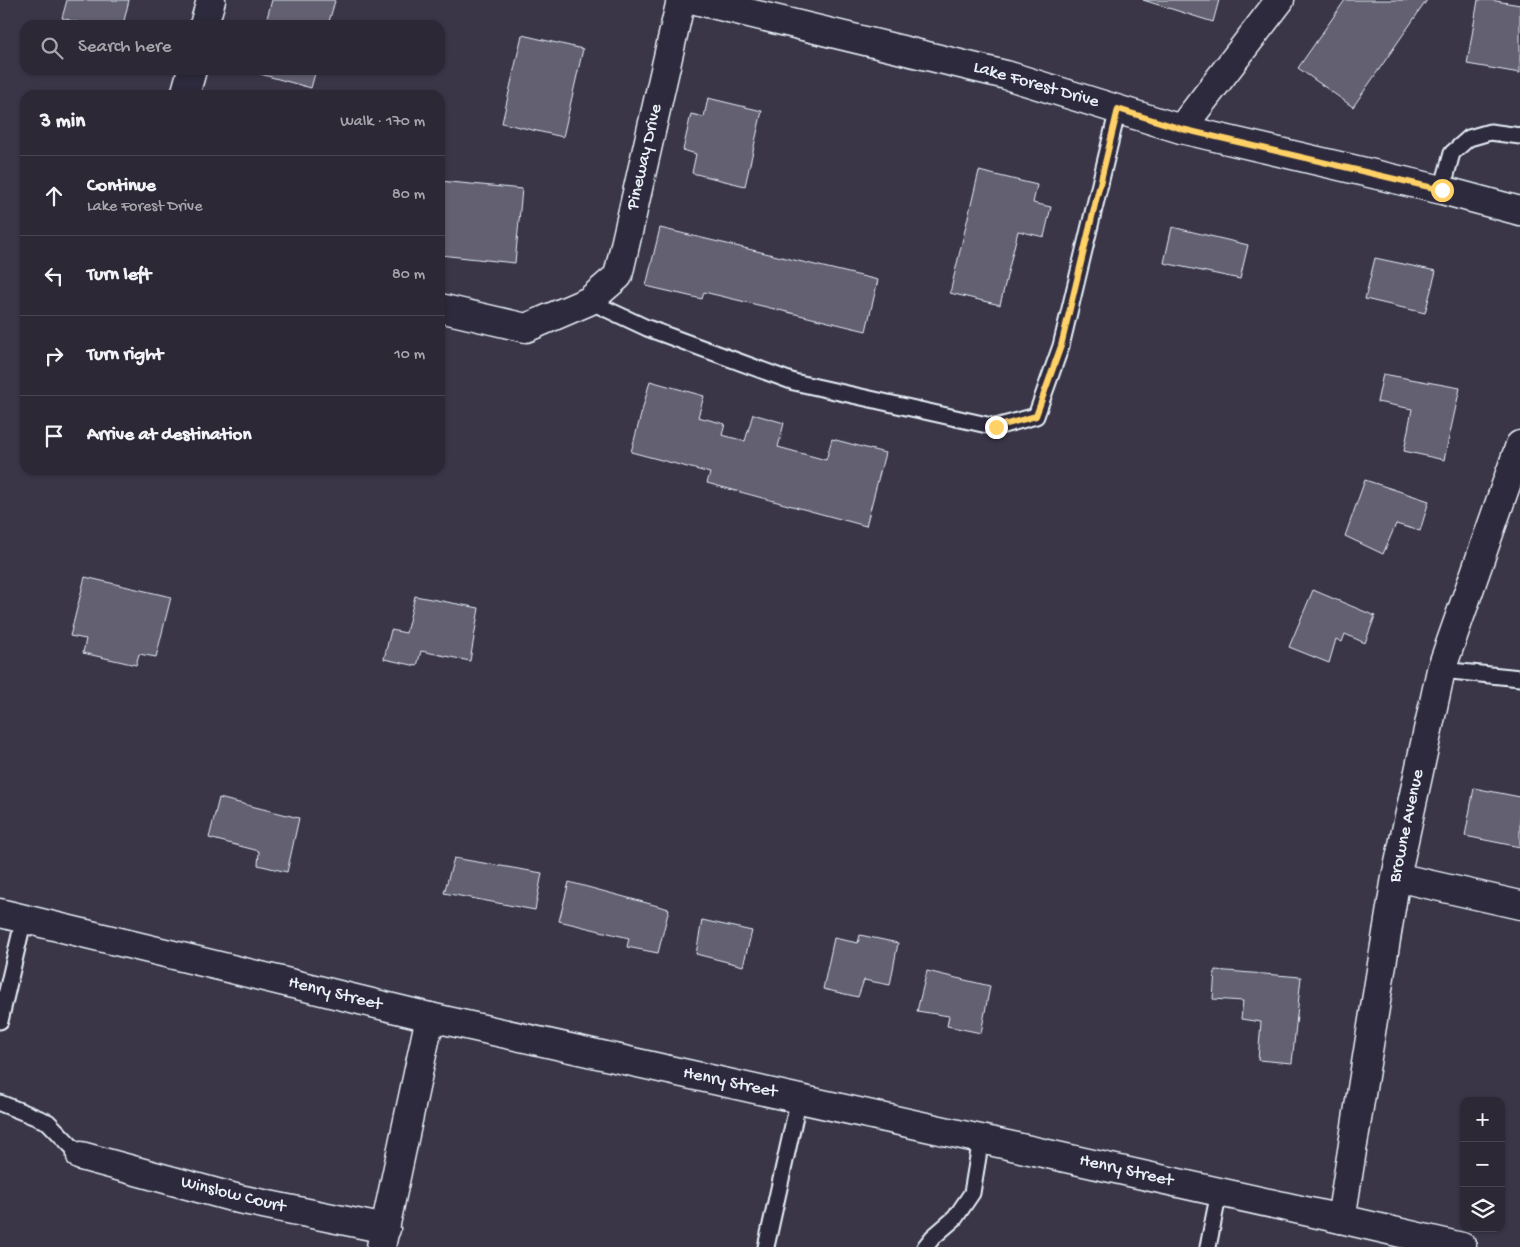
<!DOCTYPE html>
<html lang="en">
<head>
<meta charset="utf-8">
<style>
	:root { --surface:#2c2836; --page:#383442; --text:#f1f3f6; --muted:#a6a6ad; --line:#484451 }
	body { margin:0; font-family:"Gochi Hand",sans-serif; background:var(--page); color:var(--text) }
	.controls { position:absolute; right:15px; bottom:15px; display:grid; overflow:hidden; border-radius:10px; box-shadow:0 1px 4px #0004 }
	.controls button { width:45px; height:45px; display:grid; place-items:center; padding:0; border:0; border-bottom:1px solid var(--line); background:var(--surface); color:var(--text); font:25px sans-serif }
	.stop { position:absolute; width:15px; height:15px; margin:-11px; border:4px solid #ffd166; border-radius:50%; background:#fff }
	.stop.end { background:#ffd166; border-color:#fff; box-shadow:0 1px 5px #0008 }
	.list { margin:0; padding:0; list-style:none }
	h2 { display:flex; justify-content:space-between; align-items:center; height:65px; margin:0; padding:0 20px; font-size:21px }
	h2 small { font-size:16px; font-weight:400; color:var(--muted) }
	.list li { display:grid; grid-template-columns:32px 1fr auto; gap:15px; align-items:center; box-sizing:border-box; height:80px; padding:0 20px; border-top:1px solid var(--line) }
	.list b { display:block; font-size:19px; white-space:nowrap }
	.list p { margin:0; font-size:16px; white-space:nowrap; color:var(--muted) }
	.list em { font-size:16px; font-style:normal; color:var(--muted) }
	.icon { flex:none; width:28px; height:28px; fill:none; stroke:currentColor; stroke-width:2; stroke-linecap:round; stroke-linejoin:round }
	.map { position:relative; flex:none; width:1520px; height:1247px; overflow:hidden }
	.search { position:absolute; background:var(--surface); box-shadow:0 1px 4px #0004; left:20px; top:20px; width:425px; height:55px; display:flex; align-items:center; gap:12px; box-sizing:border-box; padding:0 18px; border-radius:15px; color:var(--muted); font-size:19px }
	.panel { position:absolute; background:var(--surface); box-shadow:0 1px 4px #0004; left:20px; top:90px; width:425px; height:385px; border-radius:15px }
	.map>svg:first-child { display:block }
	.building { fill:#636171; stroke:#e8f1f8 }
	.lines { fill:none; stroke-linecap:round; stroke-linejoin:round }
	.lane-casing { stroke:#e8f1f8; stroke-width:19 }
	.street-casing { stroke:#e8f1f8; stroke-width:31 }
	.secondary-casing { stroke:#e8f1f8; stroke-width:31 }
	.lane { stroke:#2f2a3d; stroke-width:15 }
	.street { stroke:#2f2a3d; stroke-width:28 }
	.secondary { stroke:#2f2a3d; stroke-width:28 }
	.route { stroke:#ffd166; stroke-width:6 }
	.labels { text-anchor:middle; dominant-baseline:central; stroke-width:4; stroke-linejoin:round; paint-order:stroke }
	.street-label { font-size:18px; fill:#e8f1f8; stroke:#2f2a3d }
</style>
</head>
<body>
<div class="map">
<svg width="1520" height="1247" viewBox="0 0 1520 1247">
	<rect width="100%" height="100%" fill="#3a3648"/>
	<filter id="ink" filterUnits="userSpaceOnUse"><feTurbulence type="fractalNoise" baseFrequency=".02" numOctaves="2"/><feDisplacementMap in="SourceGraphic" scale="10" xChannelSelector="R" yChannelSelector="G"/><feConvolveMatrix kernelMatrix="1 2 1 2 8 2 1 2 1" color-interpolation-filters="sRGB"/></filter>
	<g filter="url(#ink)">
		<!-- building -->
		<path class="building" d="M67,0h62l-6,25h-36l-25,-7z
			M272,0h61l2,1 -7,24h-63z
			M1143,0h76l-6,22z
			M1345,0h82l-74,107 -55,-39z
			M1478,0h12l30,5v68l-53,-9z
			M522,35l61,14 -20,88 -61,-14z
			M253,70h63l-5,18 -58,-16z
			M708,98l54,13 -17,75 -53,-13 4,-19 -13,-4 8,-36 13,3z
			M979,171l58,14 -4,18 18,4 -7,30 -26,-6 -18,74 -50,-12z
			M440,181l82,8 -7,74 -75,-8z
			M1172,227l76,18 -8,34 -76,-16z
			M660,228l218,52 -12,51 -162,-39 -2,7 -56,-13z
			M1375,258l61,13 -11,42 -60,-14z
			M1383,374l77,14 -16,72 -40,-9 8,-42 -35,-7z
			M650,381l54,15 -6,21 27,7 -3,11 23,6 8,-27 31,9 -6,24 48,13 6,-21 53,14 -19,73 -159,-43 3,-10 -79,-21z
			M1365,480l64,21 -9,30 -24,-7 -13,30 -38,-18z
			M85,577l86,20 -15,60 -17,-3 -3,11 -53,-12 3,-14 -16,-3z
			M1313,590l62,26 -10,27 -20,-9 -3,8 -6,-3 -7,24 -40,-16z
			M415,596l64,12 -9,53 -49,-10 -4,15 -33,-7 7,-29 15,3z
			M1474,788l46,9v50l-55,-11z
			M219,798l80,20 -12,54 -29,-7 1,-14 -50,-13z
			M454,858l88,15 -7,37 -91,-17z
			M569,882l100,27 -11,44 -31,-6 2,-9 -70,-17z
			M702,920l50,11 -9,35 -47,-12z
			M860,935l38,8 -8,42 -26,-5 -6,17 -35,-8 11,-51 24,5z
			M1215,970l86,7 -9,86 -34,-3 3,-38 -20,-3 2,-18 -30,-2z
			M927,971l63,15 -9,47 -34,-7 2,-10 -32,-5z"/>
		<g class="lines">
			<!-- lane casing -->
			<g class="lane-casing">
				<path id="lane" d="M1442,190l10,-37 17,-15 21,-6 30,4
					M589,301l58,27 147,54 202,45 40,-11 25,-70 57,-237
					M1441,670l79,8
					M0,1021l24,-103
					M0,1103l48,19 33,34
					M766,1247l33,-149
					M925,1247l8,-10 22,-19 17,-25 9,-54
					M1208,1247l11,-55"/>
			</g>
			<!-- street casing -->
			<g class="street-casing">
				<path id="street" d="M695,0l311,75 175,54 261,61 78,21
					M204,25l7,-25
					M185,95l7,-25
					M1181,129l99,-129
					M440,308l86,20 63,-27 29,-25 63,-276
					M1396,877l124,28
					M81,1156l158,43 147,30
					M1341,1219l55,-342 45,-207 79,-225
					M381,1247l49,-230"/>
			</g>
			<!-- secondary casing -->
			<g class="secondary-casing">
				<path id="secondary" d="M0,913l430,104 911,202 121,28"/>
			</g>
			<!-- lane -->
			<use href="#lane" class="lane"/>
			<!-- street -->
			<use href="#street" class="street"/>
			<!-- secondary -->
			<use href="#secondary" class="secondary"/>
		</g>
	</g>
	<g class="lines" filter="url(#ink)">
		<!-- route -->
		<path class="route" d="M996,427l40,-11 25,-70 57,-237 64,20 260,61"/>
	</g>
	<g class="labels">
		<!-- street labels -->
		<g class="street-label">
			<text transform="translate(1036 85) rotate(16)">Lake Forest Drive</text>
			<text transform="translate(645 157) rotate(-77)">Pineway Drive</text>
			<text transform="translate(1407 826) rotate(-78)">Browne Avenue</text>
			<text transform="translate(335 994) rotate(14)">Henry Street</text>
			<text transform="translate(730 1083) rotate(12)">Henry Street</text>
			<text transform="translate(1126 1171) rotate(13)">Henry Street</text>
			<text transform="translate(233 1195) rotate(14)">Winslow Court</text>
		</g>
	</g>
</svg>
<div class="controls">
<button>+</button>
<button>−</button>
<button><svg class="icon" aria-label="layers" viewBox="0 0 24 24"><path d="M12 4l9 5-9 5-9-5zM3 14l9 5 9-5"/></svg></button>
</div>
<div class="stop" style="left:1442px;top:190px"></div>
<div class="stop end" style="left:996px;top:427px"></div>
<div class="search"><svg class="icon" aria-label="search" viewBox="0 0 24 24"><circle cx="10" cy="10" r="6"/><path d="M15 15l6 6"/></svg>Search here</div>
<section class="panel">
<h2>3 min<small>Walk · 170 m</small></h2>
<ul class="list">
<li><svg class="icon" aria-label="ahead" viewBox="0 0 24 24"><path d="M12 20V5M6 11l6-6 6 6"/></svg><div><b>Continue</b><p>Lake Forest Drive</p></div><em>80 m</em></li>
<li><svg class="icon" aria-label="left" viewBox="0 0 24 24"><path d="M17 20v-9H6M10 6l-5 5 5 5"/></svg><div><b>Turn left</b></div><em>80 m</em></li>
<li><svg class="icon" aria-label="right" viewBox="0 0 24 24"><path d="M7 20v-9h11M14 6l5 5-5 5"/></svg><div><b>Turn right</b></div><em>10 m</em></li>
<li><svg class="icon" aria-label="arrive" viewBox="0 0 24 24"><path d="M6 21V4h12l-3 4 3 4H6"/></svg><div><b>Arrive at destination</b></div></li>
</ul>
</section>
</div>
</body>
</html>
